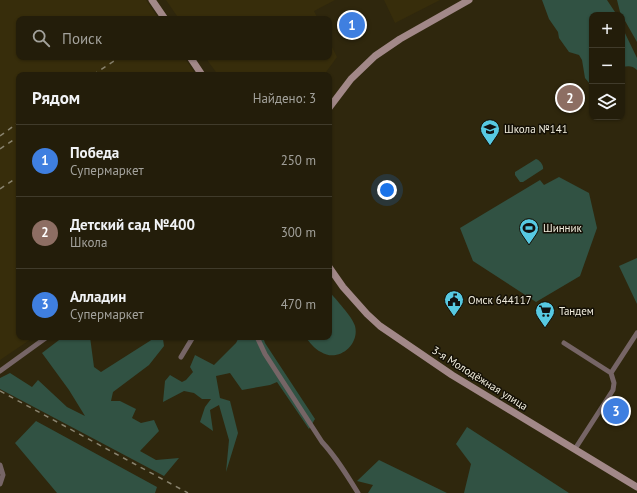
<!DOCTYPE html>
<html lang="ru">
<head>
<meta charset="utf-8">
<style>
	:root { --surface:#231d0a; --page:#2f2a18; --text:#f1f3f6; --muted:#a3a29c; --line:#403b2b; --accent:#57c9e2 }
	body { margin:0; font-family:"PT Sans",sans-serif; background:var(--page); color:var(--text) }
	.controls { position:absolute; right:12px; top:12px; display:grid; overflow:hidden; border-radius:8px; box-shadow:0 1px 3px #0004 }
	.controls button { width:36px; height:36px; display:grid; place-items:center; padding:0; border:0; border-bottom:1px solid var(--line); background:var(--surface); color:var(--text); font:20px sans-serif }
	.you { position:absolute; left:387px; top:190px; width:14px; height:14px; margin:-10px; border:3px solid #fff; border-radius:50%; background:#1a73e8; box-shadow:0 0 0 6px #1a73e833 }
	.badge { display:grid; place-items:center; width:26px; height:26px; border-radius:50%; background:var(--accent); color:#fff; font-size:13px; font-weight:700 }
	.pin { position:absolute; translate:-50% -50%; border:2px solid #fff; box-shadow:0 1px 4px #0006 }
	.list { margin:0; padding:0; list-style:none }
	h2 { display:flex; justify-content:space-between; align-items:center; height:52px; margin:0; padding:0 16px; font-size:17px }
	h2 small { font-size:13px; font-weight:400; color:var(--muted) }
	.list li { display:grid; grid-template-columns:26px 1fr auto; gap:12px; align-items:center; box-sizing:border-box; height:72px; padding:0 16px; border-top:1px solid var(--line) }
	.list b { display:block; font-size:15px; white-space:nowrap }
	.list p { margin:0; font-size:13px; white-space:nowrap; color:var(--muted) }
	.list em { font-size:13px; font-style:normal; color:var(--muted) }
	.icon { flex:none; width:22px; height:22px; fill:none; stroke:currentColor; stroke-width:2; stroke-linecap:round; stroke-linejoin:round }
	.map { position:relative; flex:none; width:637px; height:493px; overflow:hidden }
	.search { position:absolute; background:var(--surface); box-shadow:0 1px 3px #0004; left:16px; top:16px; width:316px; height:44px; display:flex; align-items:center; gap:10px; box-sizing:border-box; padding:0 14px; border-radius:8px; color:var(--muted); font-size:15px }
	.panel { position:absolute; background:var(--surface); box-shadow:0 1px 3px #0004; left:16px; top:72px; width:316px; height:268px; border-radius:8px }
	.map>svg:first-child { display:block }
	.built { fill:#372d0b }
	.green { fill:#315243 }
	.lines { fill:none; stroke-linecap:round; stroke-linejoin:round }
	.minor { stroke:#766566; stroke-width:5 }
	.secondary { stroke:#a28888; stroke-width:7 }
	.rail { stroke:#89836e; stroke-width:1.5; stroke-dasharray:5 5; stroke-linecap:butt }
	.labels { text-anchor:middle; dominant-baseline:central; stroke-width:3; stroke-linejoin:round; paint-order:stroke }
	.poi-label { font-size:11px; fill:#f1eddd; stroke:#141006; text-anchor:start }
	.street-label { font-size:11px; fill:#f1eddd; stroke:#141006 }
</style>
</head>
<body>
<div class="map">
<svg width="637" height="493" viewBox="0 0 637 493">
	<rect width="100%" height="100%" fill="#2f270d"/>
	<!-- built -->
	<path class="built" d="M0,0h146l13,19h-140v38h165l12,18h-177v262h15l-34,23z
		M166,0h169l-21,11 4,8h-139z
		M384,0h56l-45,23z
		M329,41l8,16 -13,18h-106l-13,-18h124z"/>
	<!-- green -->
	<path class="green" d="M542,0h65l10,15h-25v68l-2,1 -5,-6 -3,-18 -3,-5 -10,-3 -10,-14 -1,-6 -9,-13z
		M617,0h20v42l-17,-30z
		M622,27l15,31v12c-5,-5 -9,-4 -15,-3z
		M536,159c4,1 8,7 7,10l-20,13h-3l-5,-7v-3z
		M559,177l30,16 8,35 -17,48 -44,26 -63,-41 -13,-33 80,-48 4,5z
		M637,258v46l-18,-38z
		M329,291c7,9 23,25 26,35 5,19 -17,37 -34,26 -7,-3 -11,-10 -16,-15h24z
		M63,337h27l4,30 7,5 55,-35 7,2 1,7 -15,19 -36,27 -2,9h9l16,8 -4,9 9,5 13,-3 5,11 -19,20 16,9 23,-2 -15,18 -164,-87v-11l10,-5 22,14 6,-7 29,27 18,9 -16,-26 -27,-37z
		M239,337h24l2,6 50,76 -6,10 -32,-47 -7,3 -28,5 -12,-17 -14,3 4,22 10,3 8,32 -12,39 3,-32 -10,-35 -9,5 3,21 -13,-9 5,-15 6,-8h-9l-8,-6 -10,-2 -21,11 2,-21 5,-6 12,7 4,-2 7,-8 -3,-5 5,-12 19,10 22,-22z
		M36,421l121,66 -2,6h-98l-42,-50z
		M467,427l102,66h-105l7,-29 -15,-20z
		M379,460l68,33h-79l5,-8 -16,-4z"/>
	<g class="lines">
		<!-- minor -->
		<path class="minor" d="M257,337l8,17 57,88c14,15 25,33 36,51
			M564,343l47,30 3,10 -1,7 -38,59
			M181,357l12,-20
			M0,371l47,-34
			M611,373l26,-40
			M0,465l3,10 -3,9"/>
		<!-- secondary -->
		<path class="secondary" d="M152,0l13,19
			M190,57l12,18
			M329,108l22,-29 24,-23 25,-17 69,-39
			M329,267l14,20 24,27 13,12 72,49 185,112"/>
		<!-- rail -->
		<path class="rail" d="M93,75l27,-18
			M0,136l19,-14
			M0,149l19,-13
			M0,189l19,-13
			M0,391l188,102"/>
	</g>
	<!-- icons -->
	<defs>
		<g id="school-pin" transform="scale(1)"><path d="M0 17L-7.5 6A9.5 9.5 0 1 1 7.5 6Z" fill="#57c9e2" stroke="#141006"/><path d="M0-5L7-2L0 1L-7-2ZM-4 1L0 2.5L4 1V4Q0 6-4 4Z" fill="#111"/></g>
		<g id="stadium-pin" transform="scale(1)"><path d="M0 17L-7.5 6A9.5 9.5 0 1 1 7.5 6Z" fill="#57c9e2" stroke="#141006"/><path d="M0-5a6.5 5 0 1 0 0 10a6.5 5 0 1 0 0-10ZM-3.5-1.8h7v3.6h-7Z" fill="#111"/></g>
		<g id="civic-pin" transform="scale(1)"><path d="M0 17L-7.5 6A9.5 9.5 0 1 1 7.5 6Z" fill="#57c9e2" stroke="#141006"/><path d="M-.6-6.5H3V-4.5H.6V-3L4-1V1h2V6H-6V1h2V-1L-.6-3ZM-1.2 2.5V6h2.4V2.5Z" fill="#111"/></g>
		<g id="supermarket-pin" transform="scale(1)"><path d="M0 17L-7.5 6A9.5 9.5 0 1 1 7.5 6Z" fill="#57c9e2" stroke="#141006"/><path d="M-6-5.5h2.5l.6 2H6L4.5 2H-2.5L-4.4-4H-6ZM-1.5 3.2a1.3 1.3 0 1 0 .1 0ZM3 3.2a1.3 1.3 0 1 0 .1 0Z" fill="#111"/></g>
	</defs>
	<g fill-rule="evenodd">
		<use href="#school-pin" x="490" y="129"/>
		<use href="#stadium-pin" x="529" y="228"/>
		<use href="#civic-pin" x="454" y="300"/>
		<use href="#supermarket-pin" x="545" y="311"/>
	</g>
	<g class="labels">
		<!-- poi labels -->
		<g class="poi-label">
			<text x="504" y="129">Школа №141</text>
			<text x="543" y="228">Шинник</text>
			<text x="468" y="300">Омск 644117</text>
			<text x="559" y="311">Тандем</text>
		</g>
		<!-- street labels -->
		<g class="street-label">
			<text transform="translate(480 378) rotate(32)">3-я Молодёжная улица</text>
		</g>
	</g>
</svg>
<div class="controls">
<button>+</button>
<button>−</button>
<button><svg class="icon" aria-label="layers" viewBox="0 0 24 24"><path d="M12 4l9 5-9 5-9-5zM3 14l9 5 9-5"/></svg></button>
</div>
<div class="you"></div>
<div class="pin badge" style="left:352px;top:25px;background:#3f7fe0">1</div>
<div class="pin badge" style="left:570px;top:98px;background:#8d6e63">2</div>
<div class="pin badge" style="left:616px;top:411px;background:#3f7fe0">3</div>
<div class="search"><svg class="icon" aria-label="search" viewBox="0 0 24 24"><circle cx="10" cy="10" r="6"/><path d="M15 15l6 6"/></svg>Поиск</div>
<section class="panel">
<h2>Рядом<small>Найдено: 3</small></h2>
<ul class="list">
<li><span class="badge" style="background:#3f7fe0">1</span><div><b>Победа</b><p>Супермаркет</p></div><em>250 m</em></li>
<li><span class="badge" style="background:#8d6e63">2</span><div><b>Детский сад №400</b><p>Школа</p></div><em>300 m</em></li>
<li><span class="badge" style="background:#3f7fe0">3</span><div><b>Алладин</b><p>Супермаркет</p></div><em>470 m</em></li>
</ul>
</section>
</div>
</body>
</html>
